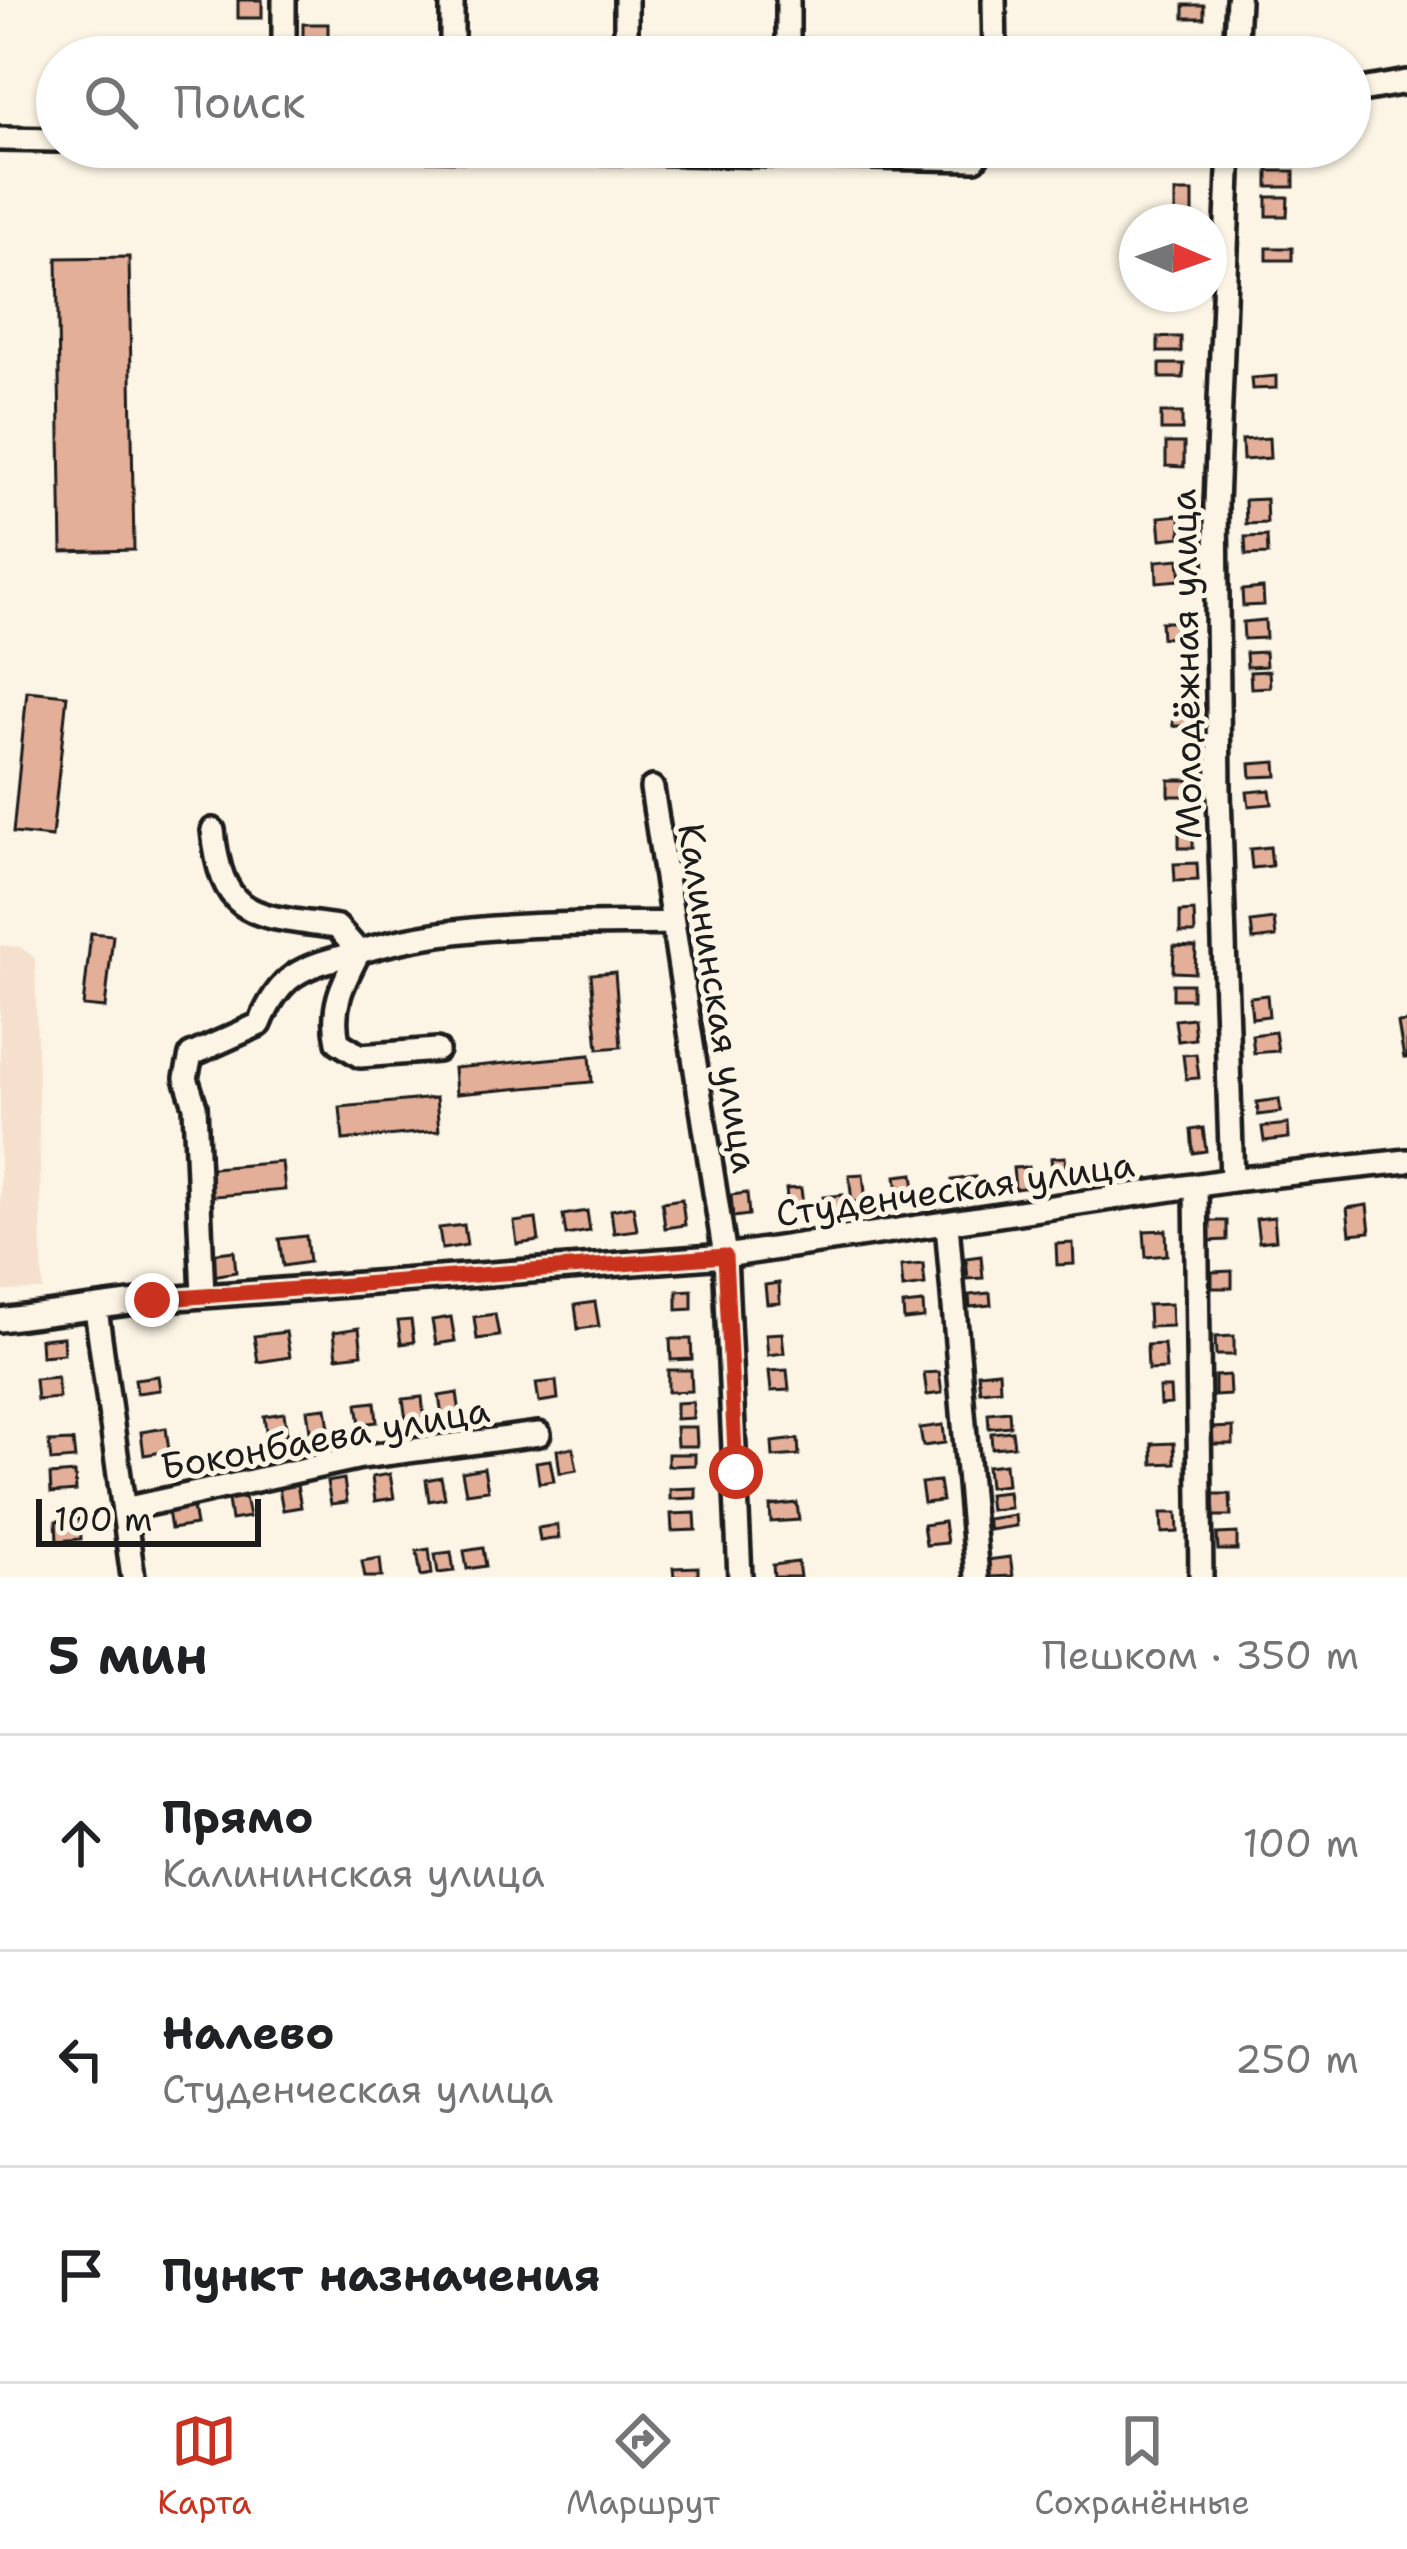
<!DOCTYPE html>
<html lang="ru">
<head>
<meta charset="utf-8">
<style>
	:root { --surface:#fff; --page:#f2f2f2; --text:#202124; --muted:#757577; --line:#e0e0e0; --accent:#c8321e }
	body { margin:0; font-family:"Shantell Sans",sans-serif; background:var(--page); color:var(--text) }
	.compass { position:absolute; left:1119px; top:204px; width:108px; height:108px; border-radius:50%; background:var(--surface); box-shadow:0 3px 9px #0004; rotate:92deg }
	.scale { position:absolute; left:36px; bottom:30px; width:225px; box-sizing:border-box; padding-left:12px; border:6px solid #1c1c1c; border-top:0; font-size:33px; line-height:42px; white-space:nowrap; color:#1c1c1c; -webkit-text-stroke:9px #fcf5e5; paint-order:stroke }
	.stop { position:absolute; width:36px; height:36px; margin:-27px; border:9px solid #c8321e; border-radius:50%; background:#fff }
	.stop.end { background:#c8321e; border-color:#fff; box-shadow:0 3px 12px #0008 }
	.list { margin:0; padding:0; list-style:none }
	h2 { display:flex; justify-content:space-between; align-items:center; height:156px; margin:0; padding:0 48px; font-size:51px }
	h2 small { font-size:39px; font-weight:400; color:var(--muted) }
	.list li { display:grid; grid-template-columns:78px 1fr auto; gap:36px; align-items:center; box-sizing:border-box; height:216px; padding:0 48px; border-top:3px solid var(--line) }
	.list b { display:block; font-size:45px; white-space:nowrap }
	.list p { margin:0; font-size:39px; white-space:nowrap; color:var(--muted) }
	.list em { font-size:39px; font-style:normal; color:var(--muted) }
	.icon { flex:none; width:66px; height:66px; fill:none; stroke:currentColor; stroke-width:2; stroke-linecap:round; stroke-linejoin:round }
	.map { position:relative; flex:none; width:1407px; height:1577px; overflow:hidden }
	.search { position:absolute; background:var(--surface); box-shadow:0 3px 9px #0004; left:36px; right:36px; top:36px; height:132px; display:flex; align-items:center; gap:30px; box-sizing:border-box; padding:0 42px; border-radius:66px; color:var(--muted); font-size:45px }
	.sheet { height:804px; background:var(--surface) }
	nav { display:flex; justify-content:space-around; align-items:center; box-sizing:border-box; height:168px; border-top:3px solid var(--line); background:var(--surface); font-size:33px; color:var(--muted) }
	nav a { display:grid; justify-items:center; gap:6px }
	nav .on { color:var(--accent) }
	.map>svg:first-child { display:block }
	.built { fill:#f5e0ce }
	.building { fill:#e4af98; stroke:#1c1c1c; stroke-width:3 }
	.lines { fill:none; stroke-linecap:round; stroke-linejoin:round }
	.minor-casing { stroke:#1c1c1c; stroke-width:30 }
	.minor { stroke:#fcf5e5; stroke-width:21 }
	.route { stroke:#c8321e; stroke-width:15 }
	.labels { text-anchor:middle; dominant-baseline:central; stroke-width:10; stroke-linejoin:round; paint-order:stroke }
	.street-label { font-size:36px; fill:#1c1c1c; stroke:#fcf5e5 }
</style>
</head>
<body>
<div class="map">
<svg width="1407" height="1577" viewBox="0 0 1407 1577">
	<rect width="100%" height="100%" fill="#fcf5e5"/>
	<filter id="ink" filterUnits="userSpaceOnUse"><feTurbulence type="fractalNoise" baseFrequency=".00833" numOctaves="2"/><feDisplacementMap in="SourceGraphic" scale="24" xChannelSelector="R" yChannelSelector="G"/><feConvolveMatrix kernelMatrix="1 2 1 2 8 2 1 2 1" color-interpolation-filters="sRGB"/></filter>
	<g filter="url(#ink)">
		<!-- built -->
		<path class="built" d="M0,945l20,2 15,11 8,332 -43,1z"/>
		<!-- building -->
		<path class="building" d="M238,0h24v18h-24z
			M1184,5h20v13h-20z
			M303,24h25v26l-25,-1z
			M1170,41h33l-1,16h-32z
			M1169,150l27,1 -1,17 -26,-1z
			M1268,171h26v16h-26z
			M1175,192h18v23h-18z
			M1267,197h21l-1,19h-20z
			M1267,248h25v12h-25z
			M129,257l5,293 -72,2 -5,-294z
			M1158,337h23v15h-23z
			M1160,364h24l-1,14h-23z
			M1276,376v12l-24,1 -1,-11z
			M1161,413h21v17h-21z
			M1269,438l1,20 -27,2 -1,-20z
			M1166,443h18v24l-18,-1z
			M1266,499l1,24 -21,1 -1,-24z
			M1180,515l1,22 -20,2 -2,-22z
			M1267,536l1,18 -22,1 -1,-18z
			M1179,559l2,21 -24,2 -1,-21z
			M1263,588l1,17 -21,1 -1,-16z
			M1265,620l1,18 -22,1 -1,-17z
			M1161,622h22v15l-21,1z
			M1265,652l1,14 -19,1 -1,-14z
			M1269,671l1,16 -19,1 -1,-16z
			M27,691l40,4 -15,142 -39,-4z
			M1172,704h16l1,22h-16z
			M1276,762l1,14 -26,1 -1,-13z
			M1169,780h20v16h-20z
			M1270,790l2,14 -23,2 -2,-14z
			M1193,824v24h-14v-23z
			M1270,847l2,19 -20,2 -2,-19z
			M1197,863l1,17 -23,1 -1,-17z
			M1194,911l1,22h-15v-21z
			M1274,919l2,18 -23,3 -2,-18z
			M91,933l22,2 -8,73 -22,-2z
			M1174,946l22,1 -1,26 -22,-1z
			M615,972l6,75 -23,2 -7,-75z
			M1173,984h19v15h-19z
			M1267,995l2,21 -17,2 -2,-21z
			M1193,1018l2,21 -17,2 -3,-21z
			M1407,1022v36h-3l-6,-35z
			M1275,1032l3,19 -24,2 -2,-18z
			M1196,1054l3,24 -13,1 -3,-24z
			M590,1055l2,27 -136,12 -2,-26z
			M436,1098l3,33 -96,9 -3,-33z
			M1279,1099l2,13 -23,3 -1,-13z
			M1288,1124l1,14 -25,3 -2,-14z
			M1203,1128l3,23 -13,2 -2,-23z
			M1065,1157l2,22 -14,2 -2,-23z
			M282,1162l3,28 -81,7 -3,-28z
			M1028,1167l2,20 -15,2 -2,-21z
			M863,1174l3,27 -14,1 -3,-27z
			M913,1174l3,23 -17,1 -3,-22z
			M975,1177l2,17 -23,3 -2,-17z
			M801,1188l2,18 -15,2 -2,-19z
			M747,1193l2,22 -16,2 -2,-22z
			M843,1195l2,18 -20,2 -2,-18z
			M682,1199l3,26 -20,3 -3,-26z
			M1367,1205l3,27 -20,2 -3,-26z
			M633,1206l4,24 -23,3 -3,-23z
			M587,1211l3,20 -24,4 -3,-20z
			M1274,1217l2,23 -17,2 -3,-23z
			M536,1219l3,22 -22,3 -3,-22z
			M1207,1221h20v19l-19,1z
			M464,1225l3,20 -25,4 -3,-21z
			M1166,1230l1,25 -21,2 -2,-26z
			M306,1236l3,26 -26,4 -4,-27z
			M1073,1243l1,21 -17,1 -1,-21z
			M234,1251l2,21 -23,4 -3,-22z
			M981,1256l2,22 -15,1 -2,-21z
			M923,1264l2,21 -22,3 -2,-22z
			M1232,1271v17h-20v-16z
			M779,1283l1,20 -13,1 -2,-19z
			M692,1290v19l-15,1v-19z
			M990,1293l1,12 -21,2 -1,-12z
			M595,1302l4,24 -21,3 -3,-24z
			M923,1303l1,15 -20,2 -1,-15z
			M1171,1304l1,22 -23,1 -1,-22z
			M495,1314l4,22 -22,3 -3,-22z
			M451,1317l4,24 -19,3 -4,-24z
			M411,1320l3,22 -13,2 -3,-23z
			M359,1328l3,26 -25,3 -3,-25z
			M286,1332l4,25 -32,5 -4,-26z
			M782,1333l2,20 -16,2 -2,-21z
			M1234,1336v19h-18l-1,-18z
			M63,1337l1,17 -23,2 -1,-17z
			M670,1339h21l1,20 -21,1z
			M1164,1344l2,25 -18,1 -1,-25z
			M668,1370h23l1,21 -24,1z
			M787,1370l2,20 -18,1 -2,-20z
			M999,1371l1,18 -20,2 -2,-18z
			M939,1372l3,21 -15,2 -3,-22z
			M1229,1375l1,20 -15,1v-20z
			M158,1376l2,14 -23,3 -2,-14z
			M57,1377l2,21 -22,2 -2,-21z
			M556,1381l2,18 -19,3 -3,-19z
			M1159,1388h11l1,16 -11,1z
			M457,1393l3,20 -18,3 -3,-20z
			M422,1397l2,20 -18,3 -3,-21z
			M375,1402l2,20 -17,2 -3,-20z
			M693,1402v16l-17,1v-16z
			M326,1408l3,20 -19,3 -3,-21z
			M1009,1411l1,15 -21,2 -1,-15z
			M284,1413l3,22 -20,3 -3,-22z
			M943,1425l2,18 -22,3 -3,-18z
			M676,1427h20l1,19h-20z
			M1233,1427v17h-20l-1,-16z
			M166,1428l3,23 -25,4 -3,-23z
			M1012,1431l2,15 -22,2 -1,-15z
			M798,1439l1,16 -26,2 -1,-15z
			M73,1441l2,18 -24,2 -2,-19z
			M1174,1443l1,20 -22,1 -1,-20z
			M573,1448l4,22 -17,3 -3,-23z
			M668,1454h27v11l-27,1z
			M550,1460l4,21 -15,2 -3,-21z
			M1005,1464l2,21 -18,2 -2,-21z
			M484,1468l4,22 -22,3 -4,-21z
			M75,1473l1,18 -25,2 -1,-18z
			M390,1474l4,24 -19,3 -3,-24z
			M441,1477l4,21 -16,3 -3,-21z
			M344,1479l3,23 -16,2 -4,-22z
			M939,1481l3,20 -18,2 -3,-20z
			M297,1485l4,22 -18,3 -4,-22z
			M696,1488v10l-26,1v-10z
			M1008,1492l2,16 -20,2 -2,-16z
			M1213,1494h17l1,22h-17z
			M245,1497l4,20 -18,3 -3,-20z
			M797,1503l2,17 -28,2 -1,-16z
			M193,1507l3,18 -25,4 -3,-18z
			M695,1513l1,17 -24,1 -1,-17z
			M1161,1513h16l1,19 -16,1z
			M1015,1515l1,11 -27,4 -2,-11z
			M80,1519l1,20 -24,2 -1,-20z
			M944,1522l3,21 -21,2 -3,-20z
			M557,1525l2,13 -19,3 -2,-13z
			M1237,1533v17h-19l-1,-16z
			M483,1548l3,18 -19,3 -3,-18z
			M429,1549l3,25 -11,2 -4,-25z
			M451,1552l3,19 -16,2 -3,-19z
			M1010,1557l3,19 -23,1 -3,-17z
			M380,1558l2,19h-17l-3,-16z
			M798,1562l2,15h-26l-1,-12z
			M698,1567v10h-24l-1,-9z"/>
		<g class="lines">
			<!-- minor casing -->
			<g class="minor-casing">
				<path id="minor" d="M994,0l1,57
					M284,57v-57
					M452,57v-57
					M626,57v-57
					M788,57v-57
					M1235,57l3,-57
					M1350,92l57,-10
					M0,139l57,1
					M387,147l588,12 8,-12
					M1230,147l-14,357 3,289 13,387
					M652,788l73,468 15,321
					M437,1050l-77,6 -22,-14c-8,-36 5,-59 21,-90 100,-31 208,-27 312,-29
					M1196,1187l5,390
					M947,1224l30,353
					M203,1296l-8,-190 -9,-28 5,-23 69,-31c22,-55 46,-57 99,-72l-22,-25c-80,-12 -115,-5 -124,-97
					M96,1309l37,268
					M0,1320l152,-20 573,-44 507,-76 175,-19
					M124,1509l237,-52 178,-23"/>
			</g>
			<!-- minor -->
			<use href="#minor" class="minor"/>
		</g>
	</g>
	<g class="lines" filter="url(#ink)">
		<!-- route -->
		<path class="route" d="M152,1300l573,-44 11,216"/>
	</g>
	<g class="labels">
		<!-- street labels -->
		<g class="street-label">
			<text transform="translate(1186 664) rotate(-91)">Молодёжная улица</text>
			<text transform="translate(718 998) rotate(81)">Калининская улица</text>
			<text transform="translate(955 1189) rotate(-8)">Студенческая улица</text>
			<text transform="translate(325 1438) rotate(-10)">Боконбаева улица</text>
		</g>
	</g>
</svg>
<svg class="compass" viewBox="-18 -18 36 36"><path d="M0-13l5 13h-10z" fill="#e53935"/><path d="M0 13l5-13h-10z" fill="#757577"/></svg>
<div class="scale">100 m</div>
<div class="stop" style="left:736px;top:1472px"></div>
<div class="stop end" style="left:152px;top:1300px"></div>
<div class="search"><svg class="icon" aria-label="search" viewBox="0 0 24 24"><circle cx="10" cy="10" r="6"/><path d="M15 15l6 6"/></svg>Поиск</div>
</div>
<section class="sheet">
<h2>5 мин<small>Пешком · 350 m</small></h2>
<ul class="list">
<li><svg class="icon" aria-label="ahead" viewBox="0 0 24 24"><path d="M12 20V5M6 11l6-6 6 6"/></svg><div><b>Прямо</b><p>Калининская улица</p></div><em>100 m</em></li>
<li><svg class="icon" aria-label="left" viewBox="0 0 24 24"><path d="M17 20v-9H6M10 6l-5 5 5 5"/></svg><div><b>Налево</b><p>Студенческая улица</p></div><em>250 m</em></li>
<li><svg class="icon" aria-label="arrive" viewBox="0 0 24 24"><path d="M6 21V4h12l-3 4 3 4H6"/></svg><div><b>Пункт назначения</b></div></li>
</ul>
</section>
<nav>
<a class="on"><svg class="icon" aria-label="map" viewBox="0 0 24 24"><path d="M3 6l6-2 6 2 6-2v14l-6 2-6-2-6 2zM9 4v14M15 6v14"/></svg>Карта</a>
<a><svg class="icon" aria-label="directions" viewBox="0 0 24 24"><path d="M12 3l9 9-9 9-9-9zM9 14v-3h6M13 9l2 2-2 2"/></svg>Маршрут</a>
<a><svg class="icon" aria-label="saved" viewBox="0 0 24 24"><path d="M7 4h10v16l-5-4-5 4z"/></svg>Сохранённые</a>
</nav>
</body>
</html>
